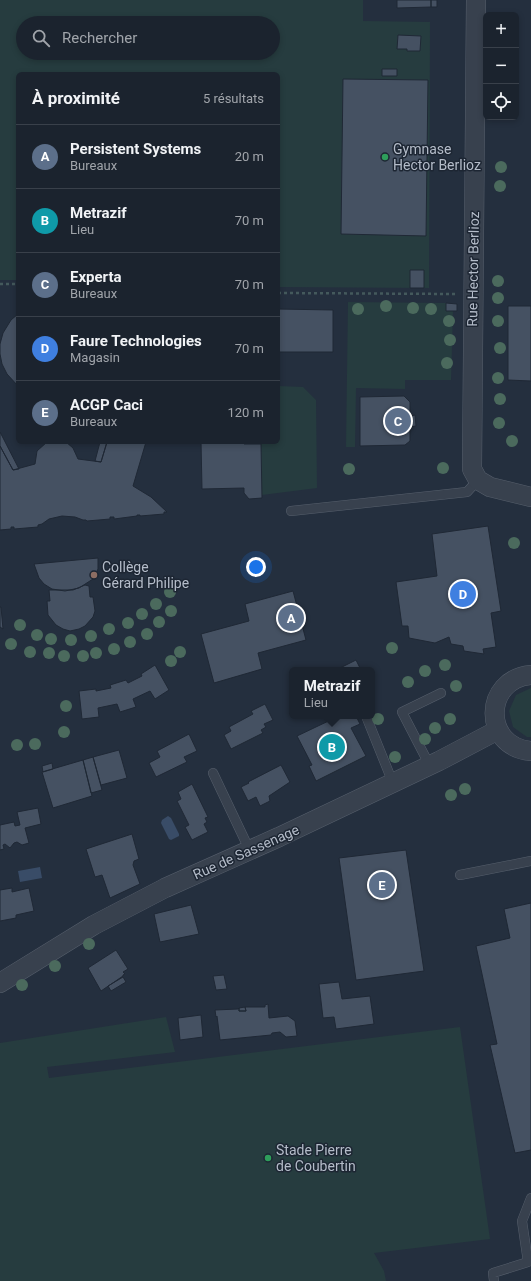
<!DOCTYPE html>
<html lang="fr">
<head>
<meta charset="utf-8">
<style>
	:root { --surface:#1b232e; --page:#242b36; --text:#f1f3f6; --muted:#a0a4aa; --line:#39404a; --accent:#8ab4f8 }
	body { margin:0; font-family:Roboto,sans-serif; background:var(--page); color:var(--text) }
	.controls { position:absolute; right:12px; top:12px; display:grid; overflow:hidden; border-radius:6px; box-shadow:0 2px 6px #0003 }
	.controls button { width:36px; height:36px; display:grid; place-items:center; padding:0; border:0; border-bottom:1px solid var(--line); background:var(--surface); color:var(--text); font:20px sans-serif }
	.you { position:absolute; left:256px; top:567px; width:14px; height:14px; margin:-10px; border:3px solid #fff; border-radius:50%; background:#1a73e8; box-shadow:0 0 0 6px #1a73e833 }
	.badge { display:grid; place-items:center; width:26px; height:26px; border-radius:50%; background:var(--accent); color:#fff; font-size:13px; font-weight:700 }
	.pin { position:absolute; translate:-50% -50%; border:2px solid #fff; box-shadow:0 1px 4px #0006 }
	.popup { position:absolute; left:289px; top:667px; width:86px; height:52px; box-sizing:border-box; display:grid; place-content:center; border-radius:6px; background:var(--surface); filter:drop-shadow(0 1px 3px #0005); font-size:13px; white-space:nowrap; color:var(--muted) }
	.popup b { font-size:15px; color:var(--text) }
	.popup::after { content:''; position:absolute; left:50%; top:100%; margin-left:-8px; border:8px solid transparent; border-top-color:var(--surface) }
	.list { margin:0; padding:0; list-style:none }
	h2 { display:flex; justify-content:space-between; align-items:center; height:52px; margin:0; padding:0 16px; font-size:17px }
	h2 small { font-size:13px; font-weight:400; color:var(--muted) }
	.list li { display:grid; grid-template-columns:26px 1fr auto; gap:12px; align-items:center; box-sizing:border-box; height:64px; padding:0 16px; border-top:1px solid var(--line) }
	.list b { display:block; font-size:15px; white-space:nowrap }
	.list p { margin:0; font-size:13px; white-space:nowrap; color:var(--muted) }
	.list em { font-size:13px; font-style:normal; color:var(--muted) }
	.icon { flex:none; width:22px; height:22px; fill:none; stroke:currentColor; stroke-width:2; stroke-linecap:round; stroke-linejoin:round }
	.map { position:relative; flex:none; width:531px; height:1281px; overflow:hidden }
	.search { position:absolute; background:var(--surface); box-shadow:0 2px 6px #0003; left:16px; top:16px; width:264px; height:44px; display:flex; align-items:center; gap:10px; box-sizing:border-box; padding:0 14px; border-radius:22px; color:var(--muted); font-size:15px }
	.panel { position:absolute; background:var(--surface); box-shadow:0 2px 6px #0003; left:16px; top:72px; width:264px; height:372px; border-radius:6px }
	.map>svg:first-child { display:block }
	.green { fill:#263c3f; fill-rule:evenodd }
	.water { fill:#394c67 }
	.building { fill:#455162; stroke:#1f2835 }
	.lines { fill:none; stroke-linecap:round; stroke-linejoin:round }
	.lane-casing { stroke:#565f6c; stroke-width:10 }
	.street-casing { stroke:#565f6c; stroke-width:20 }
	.path { stroke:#44595c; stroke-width:2.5; stroke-dasharray:3 3; stroke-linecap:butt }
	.lane { stroke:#38414e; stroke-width:9 }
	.street { stroke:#38414e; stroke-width:19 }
	.tree { fill:#4b6a5d }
	.leisure-dot { fill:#2e9e5b; stroke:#1d2633; stroke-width:1.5 }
	.education-dot { fill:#8d6e63; stroke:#1d2633; stroke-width:1.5 }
	.labels { text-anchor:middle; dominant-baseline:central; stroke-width:3; stroke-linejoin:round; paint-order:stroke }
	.poi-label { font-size:14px; fill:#b4bcc9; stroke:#1d2633; text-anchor:start }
	.street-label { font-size:14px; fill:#b4bcc9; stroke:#1d2633 }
</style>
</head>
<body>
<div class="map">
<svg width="531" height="1281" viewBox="0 0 531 1281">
	<rect width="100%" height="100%" fill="#242f3e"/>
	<!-- green -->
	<path class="green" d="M0,0h363v21l67,1 -1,266 -151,-1v-213h-260v206h-18zM23,23h250v30h-250z
		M348,302l98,1v8h7l-2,69h-46v9l-49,-1 -1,59h-9z
		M278,386l25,1 13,13 1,88 -55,7 -18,-53h34z
		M531,688v49h-4l-14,-10 -4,-16 7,-16z
		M166,1017l9,35 -128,15 2,11 411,-51 30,212 -116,14 10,18 2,10h-386v-238z"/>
	<!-- water -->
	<path class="water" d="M168,816l3,2 8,16v2l-8,4 -2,-1 -8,-16 1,-3z
		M40,867l2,11 -22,4 -2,-11z"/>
	<!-- building -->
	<path class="building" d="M397,0h34v7l-34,1z
		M431,0h6v7h-6z
		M398,35l23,1 -1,15h-13v-2h-10z
		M382,69h15v7h-15z
		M343,79l85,1 -2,156 -85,-2z
		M410,270h14v18h-14z
		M446,303l11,1v7h-11z
		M508,306h23v75l-23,-1z
		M278,309l55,1v42h-55z
		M18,314v72l-11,-12 -5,-10 -2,-10v-10l3,-11 8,-13z
		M404,396l6,6v39l-5,4 -45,1v-49z
		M415,415l1,11 -6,1v-11z
		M0,432l19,37 -6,1 -13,-24z
		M47,442h19l7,6 5,11 23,3 6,-20h39l-13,44 18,11 16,15h-3v2l-24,2v-1h-3v1l-23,3v-2h-4v2l-23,2 -1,-1h-3l-8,-3 -13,-1 -13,3 -7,5 -4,1v2l-24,2v-2h-3v2l-11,1v-84l13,24 22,-6 2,-13z
		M100,442h7l-6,20 -6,-1z
		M201,442h43v2h17l1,54 -13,1 -5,-6v-5l-42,1z
		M488,526l13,85 -10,2 5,34 -13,2 1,5 -20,-3 -1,-5 -12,-2 -2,-7 -14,6 -26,-5 -1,-12h-6l-6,-44 41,-6 -5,-42z
		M98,558v11l-5,10 -14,9 -14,3 -13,-2 -8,-5 -5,-6 -5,-14z
		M85,585l4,1 1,11h3l2,14 -2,6 -8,9 -6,3 -9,2 -7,-2 -7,-4 -8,-10 -1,-14h3l-1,-11h24z
		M293,591l13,49 -48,13 4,16 -48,14 -13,-49 48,-13 -4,-17z
		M0,607h1l2,22 -3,-2z
		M356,660l5,10h-25z
		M155,665l14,25 -14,9 -5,-8 -17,8 3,8 -16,5 -3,-8 -19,4 1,9 -17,2 -3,-28 17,-2v2l15,-3 -1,-3 16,-5 2,3 14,-7 -1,-2z
		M265,704l8,16 -9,4 2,3 -5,3 2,3 -32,16 -7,-14 7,-4 -2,-4 24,-13 -2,-3z
		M339,716h17l4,8 -9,4 15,28 -50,25 -7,-15 3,-1 -15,-29z
		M189,734l8,17 -13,6 3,5 -31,15 -7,-14 11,-6 -3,-6z
		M119,750l8,28 -26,7 -8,-28z
		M93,757l9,33 -11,3 -8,-33z
		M83,760l9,36 -39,12 -11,-36z
		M52,763l1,6 -10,3 -1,-6z
		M281,765l9,17 -21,14 1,5 -10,5 -4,-9 -8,4 -7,-14 8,-4 -1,-1z
		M192,784l16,33 -3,1 2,4 -3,2 4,8 -16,8 -7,-13 4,-2 -12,-24 4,-2 -3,-7z
		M38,808l3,16 -16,4 4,15 -7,2 -5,-3 -3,1 -4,5 -5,-4 -2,1 1,4 -4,1v-25l14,-3 1,4 5,-1 -3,-13z
		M132,834l7,25 -5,2 -1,4 7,19 -30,14 -8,-23 -7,2 -9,-28z
		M406,850l18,121 -68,9 -17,-122z
		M12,888v4l17,-4 5,23 -18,4v3l-16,3v-31z
		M531,903v247l-16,3 -25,-108 7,-1 -21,-98 34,-8 -6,-29z
		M191,905l8,29 -39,8 -6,-28z
		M116,950l12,19 -5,3 2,2 -2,1v1l-22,15 -13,-23z
		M224,975l3,14 -11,1 -3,-14z
		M123,977l3,5 -15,9 -3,-5z
		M339,982l3,17 28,-3 4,28 -38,5 -2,-12 -11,1 -4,-34z
		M268,1004l1,14 19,-2 7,5 2,15 -11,1 -6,-5 -8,1 -1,2 -51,5 -3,-24 -1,1 -1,-7 23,-1 1,-1v3h7l-1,-4h20v-2z
		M245,1007l1,4h-7v-3z
		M201,1015l2,22 -23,3 -2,-22z"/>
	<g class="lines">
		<!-- lane casing -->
		<g class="lane-casing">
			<path id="lane" d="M291,511l176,-19 11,-12
				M366,716l27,67
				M430,766l-28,-54 39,-19
				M213,773l37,78
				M460,875l71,-14
				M494,1281l-1,-8 35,-11 -6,-41 9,-23"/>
		</g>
		<!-- street casing -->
		<g class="street-casing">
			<path id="street" d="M476,0l-4,469 6,11 12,7 41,10
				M531,675c-48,4 -49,72 0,76
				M0,983l94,-58 71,-37 114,-51 160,-76 59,-31"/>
		</g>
		<!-- path -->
		<path class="path" d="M0,284h18
			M278,293l177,1"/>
		<!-- lane -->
		<use href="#lane" class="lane"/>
		<!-- street -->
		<use href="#street" class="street"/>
	</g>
	<!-- trees -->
	<g class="tree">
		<circle cx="501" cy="167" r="6"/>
		<circle cx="500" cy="186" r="6"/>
		<circle cx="498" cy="281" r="6"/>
		<circle cx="498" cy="298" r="6"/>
		<circle cx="386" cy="306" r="6"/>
		<circle cx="413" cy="308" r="6"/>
		<circle cx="358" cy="309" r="6"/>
		<circle cx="431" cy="309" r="6"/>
		<circle cx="449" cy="321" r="6"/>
		<circle cx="498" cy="321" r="6"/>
		<circle cx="450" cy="340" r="6"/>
		<circle cx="500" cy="348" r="6"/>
		<circle cx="447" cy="363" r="6"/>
		<circle cx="498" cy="378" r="6"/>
		<circle cx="500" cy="399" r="6"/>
		<circle cx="499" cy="423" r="6"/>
		<circle cx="512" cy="441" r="6"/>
		<circle cx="443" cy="468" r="6"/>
		<circle cx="349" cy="469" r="6"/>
		<circle cx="514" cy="543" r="6"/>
		<circle cx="170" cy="592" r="6"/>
		<circle cx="156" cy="604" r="6"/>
		<circle cx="171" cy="611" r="6"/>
		<circle cx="142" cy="614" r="6"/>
		<circle cx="159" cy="622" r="6"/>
		<circle cx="128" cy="623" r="6"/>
		<circle cx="20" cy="625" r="6"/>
		<circle cx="109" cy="629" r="6"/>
		<circle cx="147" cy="634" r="6"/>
		<circle cx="37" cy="635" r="6"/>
		<circle cx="91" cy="636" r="6"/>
		<circle cx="51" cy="639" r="6"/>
		<circle cx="71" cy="640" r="6"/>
		<circle cx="130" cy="642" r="6"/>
		<circle cx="11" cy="644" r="6"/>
		<circle cx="392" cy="648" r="6"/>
		<circle cx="114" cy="649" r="6"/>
		<circle cx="30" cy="652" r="6"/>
		<circle cx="180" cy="652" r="6"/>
		<circle cx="49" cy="653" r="6"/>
		<circle cx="96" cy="653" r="6"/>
		<circle cx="64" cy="656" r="6"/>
		<circle cx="83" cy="656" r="6"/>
		<circle cx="171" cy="661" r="6"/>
		<circle cx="445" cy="665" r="6"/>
		<circle cx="425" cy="671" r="6"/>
		<circle cx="408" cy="682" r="6"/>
		<circle cx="456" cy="686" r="6"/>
		<circle cx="66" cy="706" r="6"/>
		<circle cx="378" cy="719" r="6"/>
		<circle cx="450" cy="719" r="6"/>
		<circle cx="435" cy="728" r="6"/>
		<circle cx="64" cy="732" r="6"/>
		<circle cx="425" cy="739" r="6"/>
		<circle cx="35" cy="744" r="6"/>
		<circle cx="17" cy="745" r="6"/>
		<circle cx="395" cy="757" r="6"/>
		<circle cx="465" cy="789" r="6"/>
		<circle cx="451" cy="795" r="6"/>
		<circle cx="89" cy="944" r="6"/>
		<circle cx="55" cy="966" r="6"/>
		<circle cx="22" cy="985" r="6"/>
	</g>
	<!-- markers -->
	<g class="leisure-dot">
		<circle cx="385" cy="157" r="4"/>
		<circle cx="268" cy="1158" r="4"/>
	</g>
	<circle class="education-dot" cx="94" cy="575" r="4"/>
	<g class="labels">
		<!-- poi labels -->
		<g class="poi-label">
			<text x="393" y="149">Gymnase<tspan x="393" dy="16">Hector Berlioz</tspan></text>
			<text x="102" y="567">Collège<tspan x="102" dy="16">Gérard Philipe</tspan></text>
			<text x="276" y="1150">Stade Pierre<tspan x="276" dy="16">de Coubertin</tspan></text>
		</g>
		<!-- street labels -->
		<g class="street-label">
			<text transform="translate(473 269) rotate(-89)">Rue Hector Berlioz</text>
			<text transform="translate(246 852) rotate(-24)">Rue de Sassenage</text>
		</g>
	</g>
</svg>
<div class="controls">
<button>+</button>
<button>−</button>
<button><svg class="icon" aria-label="locate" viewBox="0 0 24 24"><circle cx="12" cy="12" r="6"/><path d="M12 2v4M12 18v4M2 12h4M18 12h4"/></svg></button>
</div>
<div class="you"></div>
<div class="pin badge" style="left:291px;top:618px;background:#5c6f8a">A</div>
<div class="pin badge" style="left:332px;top:747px;background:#0f9aa8">B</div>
<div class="popup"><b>Metrazif</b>Lieu</div>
<div class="pin badge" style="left:398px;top:421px;background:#5c6f8a">C</div>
<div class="pin badge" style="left:463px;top:594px;background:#3f7fe0">D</div>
<div class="pin badge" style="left:382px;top:885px;background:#5c6f8a">E</div>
<div class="search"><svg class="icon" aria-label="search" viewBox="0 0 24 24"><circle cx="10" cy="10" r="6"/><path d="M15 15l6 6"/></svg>Rechercher</div>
<section class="panel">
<h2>À proximité<small>5 résultats</small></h2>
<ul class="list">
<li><span class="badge" style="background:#5c6f8a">A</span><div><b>Persistent Systems</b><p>Bureaux</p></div><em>20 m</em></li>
<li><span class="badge" style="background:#0f9aa8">B</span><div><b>Metrazif</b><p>Lieu</p></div><em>70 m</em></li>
<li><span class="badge" style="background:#5c6f8a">C</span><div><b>Experta</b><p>Bureaux</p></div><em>70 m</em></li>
<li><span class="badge" style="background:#3f7fe0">D</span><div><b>Faure Technologies</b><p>Magasin</p></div><em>70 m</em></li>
<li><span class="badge" style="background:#5c6f8a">E</span><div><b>ACGP Caci</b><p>Bureaux</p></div><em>120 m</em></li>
</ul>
</section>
</div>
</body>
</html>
